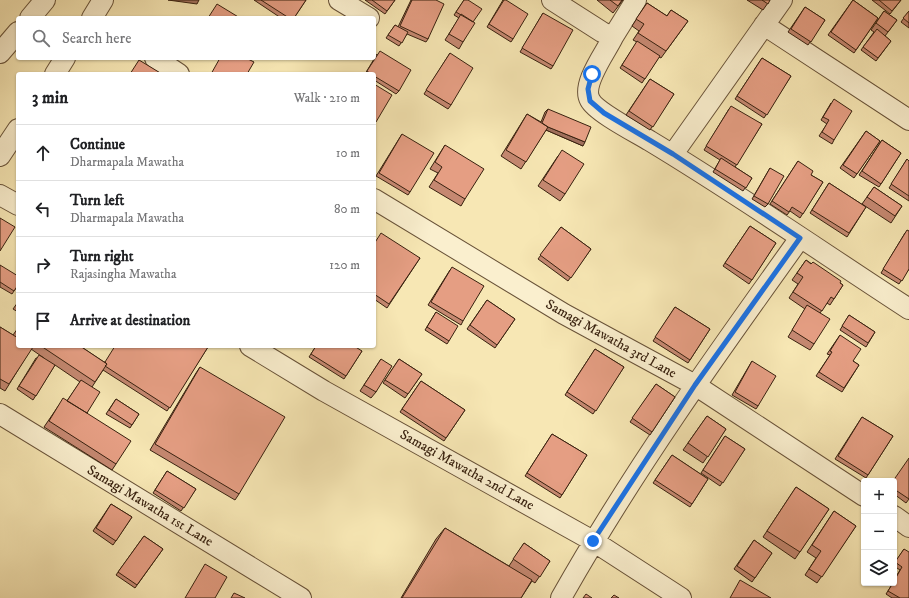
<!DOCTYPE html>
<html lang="en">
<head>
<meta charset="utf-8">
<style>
	:root { --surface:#fff; --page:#f6f6f6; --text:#202124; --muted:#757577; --line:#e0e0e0 }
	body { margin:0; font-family:"IM FELL DW Pica",serif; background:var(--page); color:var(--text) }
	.controls { position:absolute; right:12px; bottom:12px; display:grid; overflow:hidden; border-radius:4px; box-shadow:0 1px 3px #0004 }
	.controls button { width:36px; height:36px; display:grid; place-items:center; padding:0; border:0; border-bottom:1px solid var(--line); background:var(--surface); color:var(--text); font:20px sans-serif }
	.stop { position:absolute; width:12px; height:12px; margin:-9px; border:3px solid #1a73e8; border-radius:50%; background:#fff }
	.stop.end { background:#1a73e8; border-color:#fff; box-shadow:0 1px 4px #0008 }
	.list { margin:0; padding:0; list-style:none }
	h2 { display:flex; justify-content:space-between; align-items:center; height:52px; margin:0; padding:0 16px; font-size:17px }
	h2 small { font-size:13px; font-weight:400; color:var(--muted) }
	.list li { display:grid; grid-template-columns:26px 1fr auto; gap:12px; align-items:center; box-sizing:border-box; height:56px; padding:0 16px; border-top:1px solid var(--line) }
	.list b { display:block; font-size:15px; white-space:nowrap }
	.list p { margin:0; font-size:13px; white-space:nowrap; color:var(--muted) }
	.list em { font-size:13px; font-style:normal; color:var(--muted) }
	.icon { flex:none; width:22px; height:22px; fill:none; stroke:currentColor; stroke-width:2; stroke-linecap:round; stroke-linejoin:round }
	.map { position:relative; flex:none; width:909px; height:598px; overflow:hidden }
	.search { position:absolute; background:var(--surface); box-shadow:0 1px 3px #0004; left:16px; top:16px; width:360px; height:44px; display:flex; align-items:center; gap:10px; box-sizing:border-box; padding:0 14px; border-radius:4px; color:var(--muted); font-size:15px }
	.panel { position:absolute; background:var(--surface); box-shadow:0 1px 3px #0004; left:16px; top:72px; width:360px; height:276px; border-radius:4px }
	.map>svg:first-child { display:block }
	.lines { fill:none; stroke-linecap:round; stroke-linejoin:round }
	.minor-casing { stroke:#685238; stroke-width:22 }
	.minor { stroke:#faefce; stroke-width:20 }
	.wall { fill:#c58871; stroke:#38210f }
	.shaded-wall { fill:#a06f5c; stroke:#38210f }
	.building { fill:#e59e83; stroke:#38210f }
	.route { stroke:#1a73e8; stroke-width:5 }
	.labels { text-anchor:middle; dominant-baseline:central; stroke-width:3; stroke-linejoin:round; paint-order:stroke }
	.street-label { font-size:14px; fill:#38210f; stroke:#faefce }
</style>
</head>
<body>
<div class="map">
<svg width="909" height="598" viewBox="0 0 909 598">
	<rect width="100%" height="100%" fill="#f7e7b4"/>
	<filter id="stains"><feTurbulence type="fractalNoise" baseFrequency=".005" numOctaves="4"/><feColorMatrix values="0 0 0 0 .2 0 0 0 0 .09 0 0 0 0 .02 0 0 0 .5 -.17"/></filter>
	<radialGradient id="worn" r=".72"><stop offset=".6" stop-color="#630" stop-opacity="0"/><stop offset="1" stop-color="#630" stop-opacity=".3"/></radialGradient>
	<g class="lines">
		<!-- minor casing -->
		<g class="minor-casing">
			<path id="minor" d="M339,0l30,18
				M552,0l50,32 11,5c-7,15 -32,47 -23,63 6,12 47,33 60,41 88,53 173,112 259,168
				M30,18l15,-18
				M92,18l11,-18
				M764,25l145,95
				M613,37l23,-37
				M0,53l18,-21
				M155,58l24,16
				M55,74l10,-16
				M673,154l109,-154
				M0,156l18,-27
				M0,195l18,10
				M374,199l190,115 131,71 169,111
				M250,346l74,45 269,150 88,57
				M0,414l301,184
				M894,516l15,11
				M561,598c71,-126 155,-243 239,-360"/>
		</g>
		<!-- minor -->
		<use href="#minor" class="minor"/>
	</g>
	<!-- wall -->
	<path class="wall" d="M254,0h52l-12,18h-13z
		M365,0h30l-10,14z
		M411,0h25l-8,39 -2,3 -19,-8 -8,12 -13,-8 9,-13 3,2z
		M464,0l9,22 -10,20 -4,7 -14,-9 14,-22 -5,-3z
		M503,0l10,39 -2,3 -24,-15z
		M597,0h26l-10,13z
		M747,0h23l-7,10z
		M853,0l25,18 -24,35 -26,-18z
		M872,0h29l-11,14z
		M647,3l20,13 4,-6 17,11 -27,37 -2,-1 -17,26 -22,-15 17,-26 -4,-2 6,-9 -7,-5z
		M805,7l20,13 -17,25 -20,-13z
		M884,11l13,9 -12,16 6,5 -15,20 -15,-11 13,-18 -3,-2z
		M909,11v17l-8,-6z
		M543,13l10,53 -2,3 -31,-17z
		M450,53l1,52 -3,4 -24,-15z
		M377,54l22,37 -3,3 -22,-14v-6h-9z
		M762,58l29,18 -27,42 -29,-19z
		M650,79l24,15 -24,36 -24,-15z
		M831,103l3,37 -2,4 -13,-8 8,-12 -6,-4z
		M548,109l35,37 -37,-16 -25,39 -20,-13 26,-42 14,8 4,-10z
		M729,109l33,15 -27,43 17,11 -9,13 -30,-19 7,-12 -16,-10z
		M866,131l14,10 -26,37 -14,-10z
		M402,134l8,58 -2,3 -32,-19z
		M882,140l19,13 -22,34 -20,-12z
		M445,145l20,54 -4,7 -32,-19 9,-14 -8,-4z
		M558,156l7,38 -5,7 -22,-15z
		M907,159l2,2v40l-20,-13z
		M798,161l13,14 12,7 -23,36 -10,-7 -3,4 -17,-11z
		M770,168l-2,36 -3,3 -13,-8z
		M829,183l37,24 -19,30 -37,-24z
		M874,187l28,19 -11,17 -29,-19z
		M750,226l26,17 -27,41 -26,-18z
		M561,227l30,22 -23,32 -30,-22z
		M909,231v39h-1l-9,14 -18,-11 24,-40z
		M374,244l46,14 -33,50 -13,-9z
		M806,260l37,25 -13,20 -3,-2 -7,10 -6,31 -4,6 -22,-13 17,-28 -16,-11 9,-14 -6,-4z
		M0,265l18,20 -6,9 -12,-7z
		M450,270l13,51 -2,4 -33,-20z
		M487,300l28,19 -20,29 -28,-19z
		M18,302v10l-5,-3z
		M675,307l35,22 -22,34 -35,-22z
		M436,312l13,29 -2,3 -22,-14z
		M849,315l26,17 -9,15 -26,-17z
		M0,327l13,8 5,-7v18h62l24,16 104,-15 -41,64 -64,-41 -11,17 -5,26 29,51 -4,6 -68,-43 15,-22 8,-4 13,-19 -25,-17 -22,35 -16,-11 19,-31h8l-13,-9 -26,42 -5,-3z
		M840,335l13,26 6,4 -17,27 -26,-16 14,-21 -3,-1z
		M316,346l46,5 -18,28 -35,-22z
		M595,349l29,18 -31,47 -28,-19z
		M381,359l-5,33 -5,6 -11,-7z
		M399,359l23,15 -17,24 -22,-15z
		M752,361l6,45 -2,3 -24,-14z
		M200,367l39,127 -4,6 -85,-50 46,-77z
		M421,381l44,29 -21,31 -44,-29z
		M656,384l19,13 -25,38 -20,-13z
		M116,399l23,15 -9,14 -24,-14z
		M707,416l19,13 -23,34 -20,-13z
		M862,417l31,19 -27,42 -31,-19z
		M552,434l35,21 -27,43 -35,-22z
		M725,436l20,13 -25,37 -19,-13z
		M672,455l36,24 -18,28 -37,-24z
		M167,471l29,18 -15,22 -28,-18z
		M894,481l15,18 -3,4 -12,-9z
		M796,487l33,22 -34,50 -32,-22z
		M111,504l21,13 -19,28 -20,-14z
		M834,511l22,15 -39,57 -12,-8 11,-17 -9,-6z
		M445,528l64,38 15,-23 26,18 -15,22 -3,-2 -11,17h-120l35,-59z
		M144,536l19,13 -28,39 -19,-13z
		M754,540l18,13 -20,29 -18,-13z
		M904,549l5,49h-17l-6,-4 7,-11h1v-3l6,-10 -6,-4v-2z"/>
	<!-- shaded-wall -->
	<path class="shaded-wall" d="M168,0h31l-2,4z
		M541,124l44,18 -2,4 -44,-19z"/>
	<!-- building -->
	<path class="building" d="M261,0h45l-12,18h-5z
		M372,0h23l-8,11z
		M412,0h24l8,4 -16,35 -28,-13z
		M464,0h4l14,9 -9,13 -17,-10z
		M504,0h2l22,14 -15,25 -24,-15z
		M610,0h12l-4,6z
		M762,0h8l-2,4z
		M853,0l25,18 -22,32 -25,-18z
		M879,0h22l-9,11z
		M647,3l20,13 4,-6 17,11 -22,30 -28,-18 6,-9 -8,-5z
		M217,4l23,14h-32z
		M805,7l20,13 -14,22 -20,-13z
		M884,11l13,9 -9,12 -12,-9z
		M909,11v12l-6,-5z
		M543,13l30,17 -20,36 -31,-18z
		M461,14l14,9 -12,19 -14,-8z
		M395,25l13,7 -6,11 -14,-8z
		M877,29l14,12 -13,17 -15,-11z
		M637,41l23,15 -15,23 -23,-14z
		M380,51l31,19 -12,21 -25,-15v-2h-3l-4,-3z
		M450,53l23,15 -22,37 -25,-15z
		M220,58h26l8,4 -7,12h-36z
		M762,58l29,18 -24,39 -30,-19z
		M139,60l23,14h-32z
		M650,79l24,15 -21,33 -24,-16z
		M374,84l18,11 -16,27 -2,-1z
		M834,99l18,12 -18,29 -12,-8 7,-12 -6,-3z
		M731,106l31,18 -25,41 -31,-19z
		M548,109l43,18 -6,15 -37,-15 -6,-4z
		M527,114l21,13 -22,35 -20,-12z
		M866,131l14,10 -23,33 -14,-9z
		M402,134l32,19 -24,39 -31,-19z
		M882,140l19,13 -20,31 -19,-13z
		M445,145l39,24 -19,30 -31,-19 8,-13 -7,-5z
		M562,150l22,14 -19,30 -22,-14z
		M721,158l31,20 -6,10 -31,-19z
		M907,159l2,2v35l-18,-12z
		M798,161l15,10 -2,4 12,7 -20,32 -11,-7 -3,5 -17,-11z
		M770,168l14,8 -16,28 -14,-8z
		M829,183l37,24 -17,26 -37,-23z
		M874,187l28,19 -7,10 -28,-19z
		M0,218l15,9 -15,24z
		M750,226l26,17 -24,37 -27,-17z
		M561,227l30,22 -20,29 -31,-23z
		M907,230l2,1v38l-7,12 -19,-12z
		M381,233l39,25 -31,46 -15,-10v-50z
		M806,260l5,4 2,-2 28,19 -1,2 3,2 -9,14 -3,-2 -9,14 -29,-19 10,-15 -6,-4z
		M0,265l18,11v9l-4,6 -14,-9z
		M452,267l32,19 -21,35 -32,-19z
		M487,300l28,19 -18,26 -27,-20z
		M18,302v5l-2,-1z
		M807,305l23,14 -16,25 -22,-14z
		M675,307l35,22 -20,31 -35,-23z
		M436,312l22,14 -9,15 -22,-14z
		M849,315l26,17 -7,11 -26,-17z
		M0,327l18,11v8h13l2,1 -24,37 -9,-5z
		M840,335l21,14 -8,12 6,4 -15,23 -25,-16 13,-20 -2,-1z
		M41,346h39l27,18 -12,18z
		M115,346h92l1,1 -38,61 -65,-42 2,-2 -2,-2z
		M316,346h38l8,5 -16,25 -35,-22z
		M595,349l29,18 -28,44 -29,-19z
		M39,355l16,10 -19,31 -17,-10z
		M381,359l11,7 -16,26 -12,-7z
		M399,359l23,15 -14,20 -23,-14z
		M752,361l24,15 -18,30 -23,-14z
		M200,367l85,50 -46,77 -84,-50z
		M81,380l19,12 -13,21 -20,-12z
		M421,381l44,29 -19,28 -44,-29z
		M656,384l19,13 -23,35 -20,-14z
		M63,398l68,43 -15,23 -67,-43z
		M116,399l23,15 -7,11 -23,-15z
		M707,416l19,13 -18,28 -20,-14z
		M862,417l31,19 -25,39 -30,-19z
		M552,434l35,21 -25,40 -35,-22z
		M725,436l20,13 -22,34 -20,-13z
		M672,455l36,24 -16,25 -37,-24z
		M909,458v41l-15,-10v-8h-1z
		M167,471l29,18 -12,19 -29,-18z
		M796,487l33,22 -29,43 -33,-21z
		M111,504l21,13 -16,24 -20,-13z
		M834,511l22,15 -34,51 -13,-8 12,-18 -9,-6z
		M445,528l87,52 -11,18h-119z
		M144,536l19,13 -26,36 -19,-13z
		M754,540l18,13 -17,25 -18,-12z
		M524,543l26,18 -10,16 -27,-18z
		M904,549l5,3v46h-9l-12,-7 5,-8h1v-2l8,-14 -7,-5z
		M205,564l22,13 -12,21h-30z
		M740,580l31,18h-41z
		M234,593l11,5h-14z
		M586,594l6,4h-9z
		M614,595l5,3h-8z"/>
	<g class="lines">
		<!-- route -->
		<path class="route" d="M592,74l-4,15 2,12 14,12 69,41 127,84 -105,147 -102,156"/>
	</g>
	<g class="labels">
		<!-- street labels -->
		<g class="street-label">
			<text transform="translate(611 339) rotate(29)">Samagi Mawatha 3rd Lane</text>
			<text transform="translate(467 470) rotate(29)">Samagi Mawatha 2nd Lane</text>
			<text transform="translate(150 506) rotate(31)">Samagi Mawatha 1st Lane</text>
		</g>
	</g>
	<rect width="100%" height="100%" filter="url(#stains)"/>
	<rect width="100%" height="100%" fill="url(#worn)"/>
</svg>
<div class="controls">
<button>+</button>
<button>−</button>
<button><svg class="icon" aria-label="layers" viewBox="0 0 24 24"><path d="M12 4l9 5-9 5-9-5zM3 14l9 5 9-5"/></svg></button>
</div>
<div class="stop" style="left:592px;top:74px"></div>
<div class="stop end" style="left:593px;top:541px"></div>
<div class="search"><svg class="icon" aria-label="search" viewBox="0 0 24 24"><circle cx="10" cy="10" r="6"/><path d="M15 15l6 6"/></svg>Search here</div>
<section class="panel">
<h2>3 min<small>Walk · 210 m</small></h2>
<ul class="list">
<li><svg class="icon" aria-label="ahead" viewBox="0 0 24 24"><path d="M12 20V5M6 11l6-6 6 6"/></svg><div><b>Continue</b><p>Dharmapala Mawatha</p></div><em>10 m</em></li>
<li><svg class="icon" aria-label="left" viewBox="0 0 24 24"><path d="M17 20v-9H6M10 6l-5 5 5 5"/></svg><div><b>Turn left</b><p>Dharmapala Mawatha</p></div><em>80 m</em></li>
<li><svg class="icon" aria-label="right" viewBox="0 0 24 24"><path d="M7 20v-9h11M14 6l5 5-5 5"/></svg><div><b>Turn right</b><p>Rajasingha Mawatha</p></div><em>120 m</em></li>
<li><svg class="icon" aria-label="arrive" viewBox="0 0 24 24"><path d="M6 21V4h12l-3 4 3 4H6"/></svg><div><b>Arrive at destination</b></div></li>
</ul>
</section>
</div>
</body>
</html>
